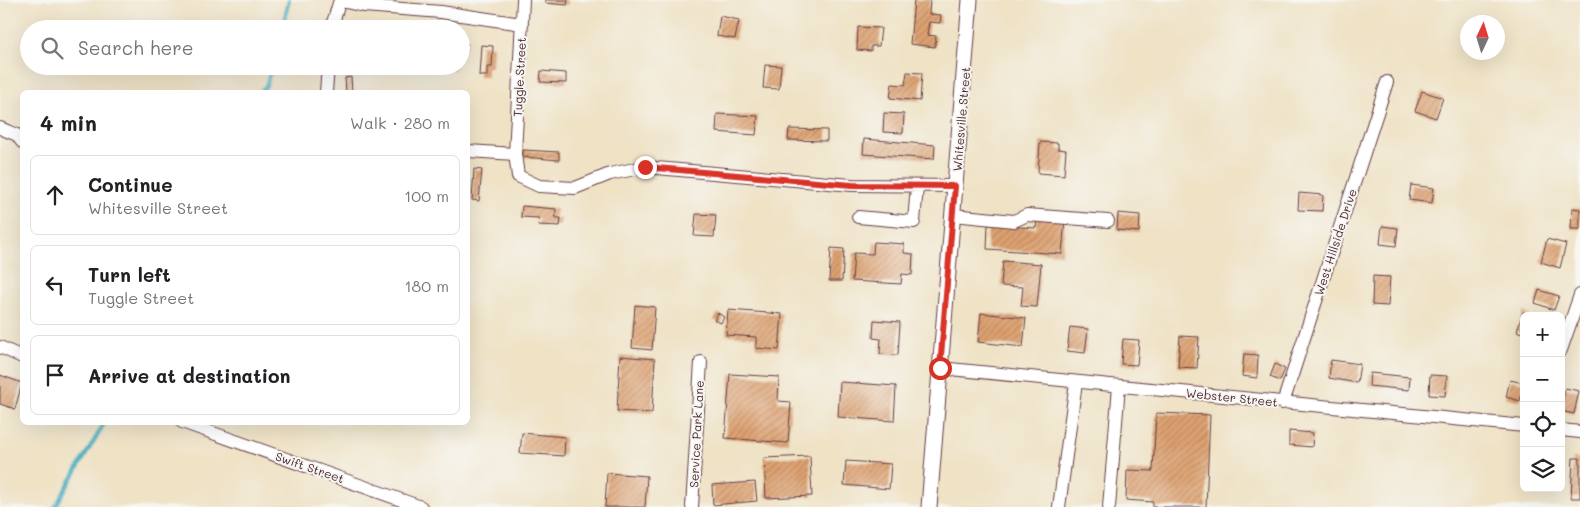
<!DOCTYPE html>
<html lang="en">
<head>
<meta charset="utf-8">
<style>
	:root { --surface:#fff; --page:#f2f2f2; --text:#202124; --muted:#757577; --line:#e0e0e0 }
	body { margin:0; font-family:Mali,sans-serif; background:var(--page); color:var(--text) }
	.controls { position:absolute; right:15px; bottom:15px; display:grid; overflow:hidden; border-radius:8px; box-shadow:0 5px 20px #0002 }
	.controls button { width:45px; height:45px; display:grid; place-items:center; padding:0; border:0; border-bottom:1px solid var(--line); background:var(--surface); color:var(--text); font:25px sans-serif }
	.compass { position:absolute; left:1460px; top:15px; width:45px; height:45px; border-radius:50%; background:var(--surface); box-shadow:0 5px 20px #0002; rotate:4deg }
	.stop { position:absolute; width:15px; height:15px; margin:-11px; border:4px solid #d93025; border-radius:50%; background:#fff }
	.stop.end { background:#d93025; border-color:#fff; box-shadow:0 1px 5px #0008 }
	.list { margin:0; padding:0; list-style:none }
	h2 { display:flex; justify-content:space-between; align-items:center; height:65px; margin:0; padding:0 20px; font-size:21px }
	h2 small { font-size:16px; font-weight:400; color:var(--muted) }
	.list li { display:grid; grid-template-columns:32px 1fr auto; gap:15px; align-items:center; box-sizing:border-box; height:80px; margin:0 10px 10px; padding:0 10px; border:1px solid var(--line); border-radius:8px }
	.list b { display:block; font-size:19px; white-space:nowrap }
	.list p { margin:0; font-size:16px; white-space:nowrap; color:var(--muted) }
	.list em { font-size:16px; font-style:normal; color:var(--muted) }
	.icon { flex:none; width:28px; height:28px; fill:none; stroke:currentColor; stroke-width:2; stroke-linecap:round; stroke-linejoin:round }
	.map { position:relative; flex:none; width:1580px; height:507px; overflow:hidden }
	.search { position:absolute; background:var(--surface); box-shadow:0 5px 20px #0002; left:20px; top:20px; width:450px; height:55px; display:flex; align-items:center; gap:12px; box-sizing:border-box; padding:0 18px; border-radius:28px; color:var(--muted); font-size:19px }
	.panel { position:absolute; background:var(--surface); box-shadow:0 5px 20px #0002; left:20px; top:90px; width:450px; height:335px; border-radius:8px }
	.map>svg:first-child { display:block }
	.lines { fill:none; stroke-linecap:round; stroke-linejoin:round }
	.stream { stroke:#3facbe; stroke-width:4 }
	.building { fill:url(#building-hatch) }
	.minor-casing { stroke:#633c42; stroke-width:14 }
	.major-casing { stroke:#633c42; stroke-width:17 }
	.minor { stroke:#fff; stroke-width:12 }
	.major { stroke:#fff; stroke-width:15 }
	.route { stroke:#d93025; stroke-width:6 }
	.labels { text-anchor:middle; dominant-baseline:central; stroke-width:4; stroke-linejoin:round; paint-order:stroke }
	.street-label { font-size:12px; fill:#4a1f2b; stroke:#f6f6f2 }
</style>
</head>
<body>
<div class="map">
<svg width="1580" height="507" viewBox="0 0 1580 507">
	<defs>
		<pattern id="building-hatch" width="6" height="6" patternUnits="userSpaceOnUse" patternTransform="scale(1.25)"><rect width="6" height="6" fill="#dea271"/><path d="M-1 1l2-2M0 6l6-6M5 7l2-2" fill="none" stroke="#b6835d"/></pattern>
	</defs>
	<rect width="100%" height="100%" fill="#f6f6f2"/>
	<filter id="ink" filterUnits="userSpaceOnUse"><feTurbulence type="fractalNoise" baseFrequency=".02" numOctaves="2"/><feDisplacementMap in="SourceGraphic" scale="10" xChannelSelector="R" yChannelSelector="G"/><feConvolveMatrix kernelMatrix="1 2 1 2 8 2 1 2 1" color-interpolation-filters="sRGB"/></filter>
	<filter id="wash" filterUnits="userSpaceOnUse"><feTurbulence type="fractalNoise" baseFrequency=".0096" numOctaves="4" result="noise"/><feDisplacementMap in="SourceGraphic" scale="20" xChannelSelector="R" yChannelSelector="G"/><feGaussianBlur stdDeviation="1.12" result="paint"/><feColorMatrix in="noise" values="0 0 0 0 0 0 0 0 0 0 0 0 0 0 0 0 0 1.4 0 .05"/><feComposite in="paint" operator="in"/></filter>
	<g filter="url(#wash)">
		<rect width="100%" height="100%" fill="#efe2c5"/>
		<g class="lines">
			<!-- stream -->
			<path class="stream" d="M282,29l7,-29
				M260,92l6,-6 6,-20
				M55,507l50,-85"/>
		</g>
		<g id="blocks">
			<!-- building -->
			<path class="building" d="M545,0h23l-1,5 -22,-2z
				M914,0h16l-1,14 12,1 -1,8 -11,-1 -2,13 9,1 -1,11 -25,-3z
				M720,16l19,4 -4,19 -18,-3z
				M304,22l10,1 -1,6h-10z
				M858,27l23,1 -2,18h-8v5l-14,-1z
				M461,40l7,4 -7,12z
				M481,45l12,1 -1,21h-5v9h-8z
				M765,65l16,1 -2,23 -16,-1z
				M445,66h11l-2,5z
				M541,71l25,2v10l-26,-1z
				M907,72l15,1 -2,28 -30,-3 2,-14 13,1z
				M351,77l1,15h-6l-1,-14z
				M1422,91l21,7 -7,20 -21,-7z
				M884,113l20,1 -1,19 -20,-1z
				M717,114l41,2 -2,19 -40,-3z
				M789,129l38,1v11l-39,-1z
				M864,139l71,6 -1,14 -71,-5z
				M1040,142l18,1v6l8,1 -2,25 -26,-2z
				M523,150l36,2v8l-36,-3z
				M474,169l8,1 -3,31 -7,-1z
				M1411,185l23,3 -2,15 -23,-3z
				M1299,193l24,2 -1,16 -24,-1z
				M522,206l34,3 -1,9h6l-1,8 -22,-1 1,-7 -18,-1z
				M1572,208l8,1v20h-9z
				M1118,213l22,2 -1,17 -22,-2z
				M696,214l20,1 -2,22 -20,-1z
				M1037,217l28,2 -3,35 -75,-5 1,-24 48,3z
				M1382,226l16,2 -2,18 -16,-2z
				M1547,239l19,5 -6,24 -19,-6z
				M874,242l30,2v9l9,1 -1,21 -10,-1 -1,10 -49,-3 2,-28 19,1z
				M831,248l13,1 -2,32h-13z
				M1003,261l38,3 -4,43 -16,-1 2,-19 -22,-1z
				M1373,276l17,1 -2,29 -16,-1z
				M1539,290l20,6 -5,14 -19,-7z
				M635,305l20,2 -3,43 -20,-2z
				M728,310l54,4 -3,36 -23,-2v-11l-30,-2z
				M1523,312l7,3 -6,1v18l-7,-3z
				M718,313l6,4 -3,6 -7,-3z
				M981,313l45,5 -3,29 -45,-5z
				M874,320l26,2 -2,33 -18,-1 1,-15 -8,-1z
				M1070,327l18,2 -3,24 -18,-2z
				M1180,336l19,1 -2,31 -19,-1z
				M1123,339l16,1 -2,25 -16,-1z
				M1244,354l14,1 -1,23 -15,-2z
				M620,356l35,3 -3,54 -35,-2z
				M1331,360l29,4 -3,19 -28,-5z
				M1275,364l10,5 -5,12 -10,-4z
				M1370,373l40,4 -1,13 -40,-4z
				M730,374l49,3 -1,24 13,1 -3,41 -63,-5z
				M0,375l22,8 -7,26 -15,-5z
				M1430,375l17,1 -2,20 -16,-1z
				M1510,380l14,3 -4,18 -14,-4z
				M840,382l56,4 -2,35 -56,-4z
				M1565,388l14,3 -5,23 -13,-3z
				M1156,413l54,2 -4,92h-53v-5l-27,-2 1,-30 26,1z
				M1289,431l24,2 -1,14 -23,-2z
				M522,433l43,4 -1,19 -44,-3z
				M810,456l2,40 -46,2 -2,-40z
				M1573,458h7v40h-9z
				M846,461l45,3 -2,25 -45,-4z
				M607,473l40,3 -2,31h-40z
				M755,482l2,19 -44,4 -1,-20z"/>
		</g>
	</g>
	<g filter="url(#ink)">
		<use href="#blocks" fill-opacity="0" stroke="#633c42" stroke-width="1"/>
		<g class="lines">
			<!-- minor casing -->
			<g class="minor-casing">
				<path id="minor" d="M523,0l-8,154 3,22 21,10 36,2 35,-14 35,-7 207,18 103,1
					M341,1l23,5 77,6 81,12
					M331,29l9,-29
					M326,92l2,-26
					M0,128l17,7 5,7
					M468,151l47,3
					M953,215l61,6 13,-6 81,6
					M858,217l56,5 3,-36
					M0,347l22,10
					M1561,350l19,-55
					M940,368l584,58
					M1283,403l104,-321
					M182,422l239,85
					M1561,430l19,2
					M692,507l9,-145
					M1059,507l17,-125
					M1109,507l10,-121"/>
			</g>
			<!-- major casing -->
			<g class="major-casing">
				<path id="major" d="M929,507l41,-507"/>
			</g>
			<!-- minor -->
			<use href="#minor" class="minor"/>
			<!-- major -->
			<use href="#major" class="major"/>
		</g>
	</g>
	<g class="lines" filter="url(#ink)">
		<!-- route -->
		<path class="route" d="M645,167l207,18 103,1 -15,182"/>
	</g>
	<g class="labels">
		<!-- street labels -->
		<g class="street-label">
			<text transform="translate(519 77) rotate(-87)">Tuggle Street</text>
			<text transform="translate(961 119) rotate(-85)">Whitesville Street</text>
			<text transform="translate(1335 242) rotate(-72)">West Hillside Drive</text>
			<text transform="translate(1232 397) rotate(6)">Webster Street</text>
			<text transform="translate(696 434) rotate(-87)">Service Park Lane</text>
			<text transform="translate(310 467) rotate(19)">Swift Street</text>
		</g>
	</g>
</svg>
<div class="controls">
<button>+</button>
<button>−</button>
<button><svg class="icon" aria-label="locate" viewBox="0 0 24 24"><circle cx="12" cy="12" r="6"/><path d="M12 2v4M12 18v4M2 12h4M18 12h4"/></svg></button>
<button><svg class="icon" aria-label="layers" viewBox="0 0 24 24"><path d="M12 4l9 5-9 5-9-5zM3 14l9 5 9-5"/></svg></button>
</div>
<svg class="compass" viewBox="-18 -18 36 36"><path d="M0-13l5 13h-10z" fill="#e53935"/><path d="M0 13l5-13h-10z" fill="#757577"/></svg>
<div class="stop" style="left:940px;top:368px"></div>
<div class="stop end" style="left:645px;top:167px"></div>
<div class="search"><svg class="icon" aria-label="search" viewBox="0 0 24 24"><circle cx="10" cy="10" r="6"/><path d="M15 15l6 6"/></svg>Search here</div>
<section class="panel">
<h2>4 min<small>Walk · 280 m</small></h2>
<ul class="list">
<li><svg class="icon" aria-label="ahead" viewBox="0 0 24 24"><path d="M12 20V5M6 11l6-6 6 6"/></svg><div><b>Continue</b><p>Whitesville Street</p></div><em>100 m</em></li>
<li><svg class="icon" aria-label="left" viewBox="0 0 24 24"><path d="M17 20v-9H6M10 6l-5 5 5 5"/></svg><div><b>Turn left</b><p>Tuggle Street</p></div><em>180 m</em></li>
<li><svg class="icon" aria-label="arrive" viewBox="0 0 24 24"><path d="M6 21V4h12l-3 4 3 4H6"/></svg><div><b>Arrive at destination</b></div></li>
</ul>
</section>
</div>
</body>
</html>
